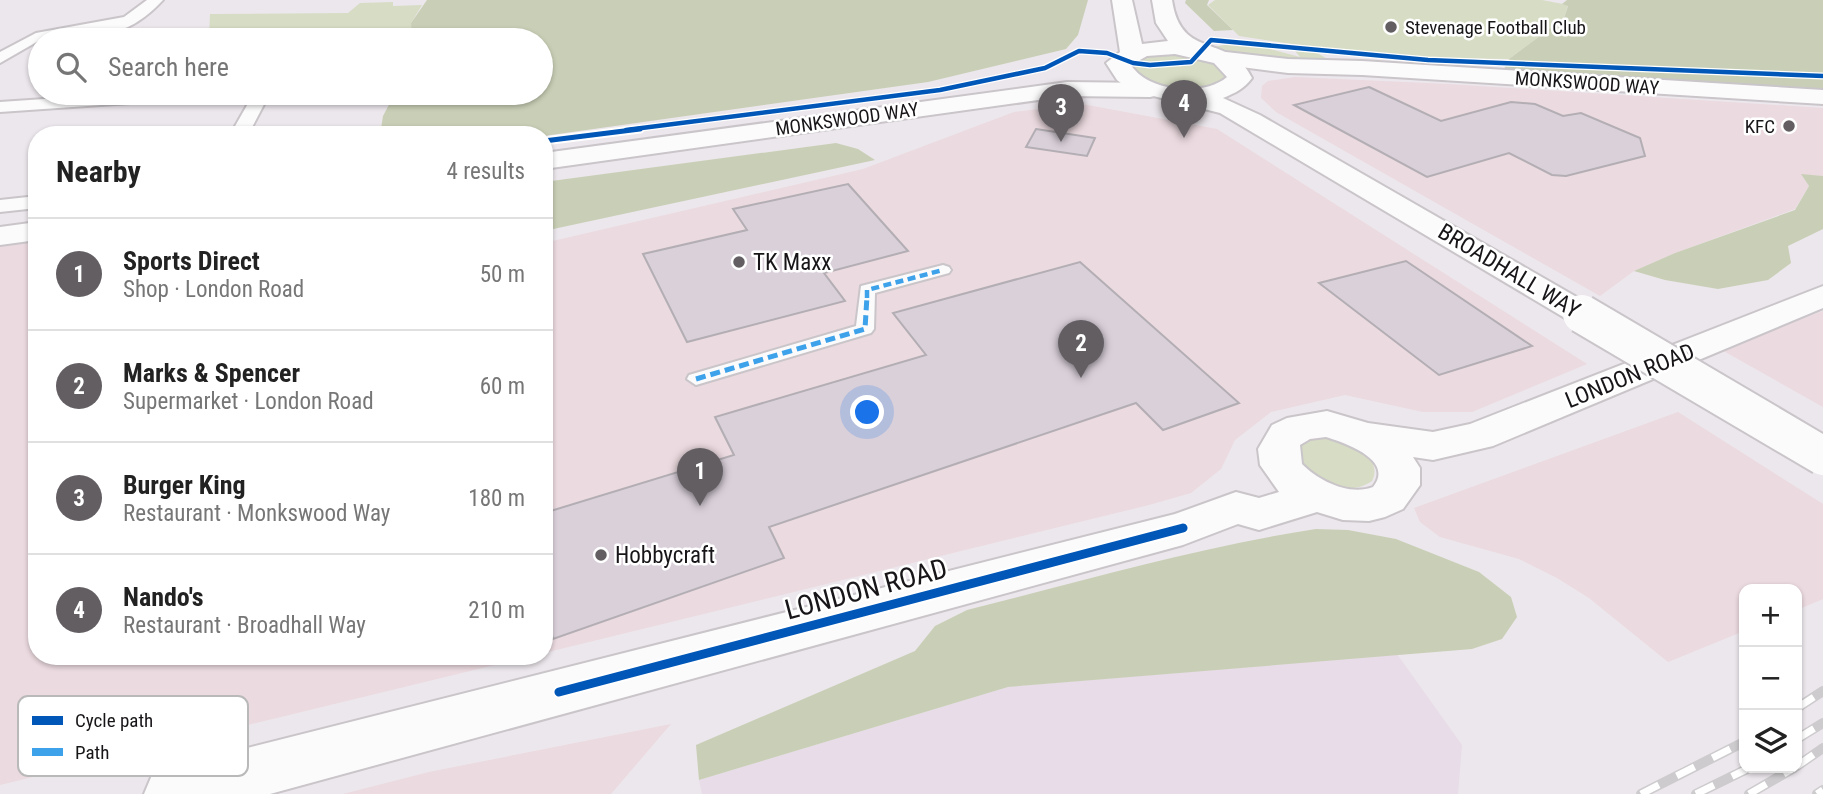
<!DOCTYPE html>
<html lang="en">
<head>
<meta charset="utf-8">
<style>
	:root { --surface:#fff; --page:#f2f2f2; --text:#222; --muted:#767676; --line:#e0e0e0; --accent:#625e62 }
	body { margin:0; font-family:"Roboto Condensed",sans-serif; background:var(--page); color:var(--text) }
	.controls { position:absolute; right:21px; bottom:21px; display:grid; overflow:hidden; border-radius:14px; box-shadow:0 2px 5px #0004 }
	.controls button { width:63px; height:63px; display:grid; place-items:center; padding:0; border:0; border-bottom:2px solid var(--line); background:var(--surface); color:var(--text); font:35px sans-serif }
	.you { position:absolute; left:868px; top:413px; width:24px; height:24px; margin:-18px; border:5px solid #fff; border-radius:50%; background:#1a73e8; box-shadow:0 0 0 10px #1a73e833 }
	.badge { display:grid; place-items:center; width:46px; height:46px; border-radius:50%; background:var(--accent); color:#fff; font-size:23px; font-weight:700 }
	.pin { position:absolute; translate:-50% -58px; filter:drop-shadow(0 2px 4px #0008) }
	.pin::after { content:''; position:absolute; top:37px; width:24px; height:21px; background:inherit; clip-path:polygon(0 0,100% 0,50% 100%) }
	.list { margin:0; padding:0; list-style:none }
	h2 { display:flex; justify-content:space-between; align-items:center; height:91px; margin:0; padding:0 28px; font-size:30px }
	h2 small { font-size:23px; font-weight:400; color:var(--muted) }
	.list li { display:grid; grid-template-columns:46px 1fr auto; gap:21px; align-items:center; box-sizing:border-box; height:112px; padding:0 28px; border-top:2px solid var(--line) }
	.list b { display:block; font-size:26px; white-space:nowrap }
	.list p { margin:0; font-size:23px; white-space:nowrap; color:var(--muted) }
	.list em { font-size:23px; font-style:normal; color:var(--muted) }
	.icon { flex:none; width:38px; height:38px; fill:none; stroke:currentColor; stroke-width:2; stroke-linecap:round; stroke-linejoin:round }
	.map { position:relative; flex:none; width:1823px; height:794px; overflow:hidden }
	.search { position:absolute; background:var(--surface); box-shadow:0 2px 5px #0004; left:28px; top:28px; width:525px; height:77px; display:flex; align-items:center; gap:18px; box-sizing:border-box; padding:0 24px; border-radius:38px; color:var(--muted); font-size:26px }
	.panel { position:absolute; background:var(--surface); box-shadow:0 2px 5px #0004; left:28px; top:126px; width:525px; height:539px; border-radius:28px }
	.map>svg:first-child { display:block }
	.commercial { fill:#ebdadf }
	.built { fill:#e7dce7 }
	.green { fill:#d7ddc4 }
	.forest { fill:#c9cfb6 }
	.building { fill:#dad0da; stroke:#b3aeb3; stroke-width:2 }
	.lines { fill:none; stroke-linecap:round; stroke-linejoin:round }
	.pedestrian-casing { stroke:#c9c5c9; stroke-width:4 }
	.minor-casing { stroke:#c9c5c9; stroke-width:4 }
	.secondary-casing { stroke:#c9c5c9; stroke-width:4 }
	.primary-casing { stroke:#c9c5c9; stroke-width:4 }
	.trunk-casing { stroke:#c9c5c9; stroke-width:4 }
	.pedestrian { fill:#fcfbfc; fill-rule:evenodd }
	.minor { fill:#fcfbfc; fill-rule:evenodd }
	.secondary { fill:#fcfbfc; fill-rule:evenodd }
	.primary { fill:#fcfbfc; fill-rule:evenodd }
	.trunk { fill:#fcfbfc; fill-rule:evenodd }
	.rail-casing { stroke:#cdcbcd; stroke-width:10 }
	.rail { stroke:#fff; stroke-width:7; stroke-dasharray:20; stroke-linecap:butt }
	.trunk-bridge-casing { stroke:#c9c5c9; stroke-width:42; stroke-linecap:butt }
	.trunk-bridge { stroke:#fcfbfc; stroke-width:38 }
	.quiet-far1 { stroke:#3da2ea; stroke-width:4.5; stroke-dasharray:8 4.5; stroke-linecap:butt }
	.quiet { stroke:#3da2ea; stroke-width:5; stroke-dasharray:10 5; stroke-linecap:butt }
	.cycleway-far2-casing { stroke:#fff; stroke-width:7 }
	.cycleway-far1-casing { stroke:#fff; stroke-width:9 }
	.cycleway-casing { stroke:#fff; stroke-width:13 }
	.cycleway-far2 { stroke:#0057b8; stroke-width:4.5 }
	.cycleway-far1 { stroke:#0057b8; stroke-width:5 }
	.cycleway { stroke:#0057b8; stroke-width:9 }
	.poi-dot { fill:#625e62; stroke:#fff; stroke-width:2.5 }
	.labels { text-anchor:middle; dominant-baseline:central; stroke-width:5; stroke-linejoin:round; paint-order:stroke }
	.far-poi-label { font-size:19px; fill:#181518; stroke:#fff; text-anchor:start }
	.far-street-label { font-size:19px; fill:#181518; stroke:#fff }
	.poi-label { font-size:23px; fill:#181518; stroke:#fff; text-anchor:start }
	.street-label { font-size:23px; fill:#181518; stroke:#fff }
	.near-street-label { font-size:28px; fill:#181518; stroke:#fff }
	.key { fill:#fff; stroke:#bab9ba; stroke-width:2 }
	.key-label { font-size:19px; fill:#181518 }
</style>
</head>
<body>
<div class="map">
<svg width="1823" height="794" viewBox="0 0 1823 794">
	<rect width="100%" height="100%" fill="#ece7ec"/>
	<!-- commercial -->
	<path class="commercial" d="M1295,77l153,7 375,24v68l-21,-1 7,11 -14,23 -120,44 -41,18 -34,25 -324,-184 -15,-14 1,-12 6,-5z
		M1082,104l135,25 370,235 -115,48h-49l-78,-17 -74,17 -36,28 -14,29 -30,24 -42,12 -605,148v-410l319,-74 151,-57z
		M37,238v418h495l-532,129v-543z
		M1823,311v96l-103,-58z
		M1678,412l145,92v95l-26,11v-21h-53v42l-76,31 -79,-64 -32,-20 -38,-19 -79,-22 -20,-15 -6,-14z
		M671,724l-60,70h-268l86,-22z"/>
	<!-- built -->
	<path class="built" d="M1397,654l65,91 -4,49h-756l-3,-14 309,-93z"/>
	<!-- green -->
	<path class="green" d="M1215,0h327l26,5 -4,13 -55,41 -84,-1 -106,-10 -80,-12 -31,-31z
		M393,2v4l29,-1 -11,18 1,17h-203l1,-26 138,-1 12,-10z
		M1235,43l44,5 -9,1 30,8 -5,-6 22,2 23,13 -113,-13 -14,-6z
		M1162,51l48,7 19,19c-32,22 -62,12 -96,-2l-3,-12 3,-4z
		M1323,436c21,3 62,19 49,45 -23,16 -45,2 -68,-8l-7,-25 15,-11z"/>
	<!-- forest -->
	<path class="forest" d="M427,0h661l-10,35 -12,14 -138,33 -384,54 -164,-1 3,-19 12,-23h146v-53h-129l-1,-17z
		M1186,0h23l-2,5 26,25 -19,1 -29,-28z
		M1567,0h256v89l-281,-13 -38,-7 5,-10 55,-41 4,-12 -6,-2z
		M836,143l22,6 17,11 -331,71v-49z
		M1801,174l22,2v53l-35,17 3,17 -23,17 -50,9 -53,-9 -31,-9 41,-18 120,-43 14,-24z
		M1316,529l32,1 48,9 83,33 32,25 6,20 -15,22 -30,10 -464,38 -309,93 -3,-35 219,-94 20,-25 32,-16c115,-29 231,-63 349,-81z"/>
	<!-- building -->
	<path class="building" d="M1369,87l72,34 70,-19 24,2 28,12 18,-3 59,25 5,18 -79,20 -14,-1 -43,-22 -82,24 -133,-72z
		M1036,129l59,9 -8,18 -61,-9z
		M848,184l60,67 -84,22 21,28 -158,41 -44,-88 104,-24 -14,-21z
		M1406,261l126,85 -93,29 -120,-92z
		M1080,262l159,141 -76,27 -27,-27 -367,124 15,31 -231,81 -9,-38v-88l190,-58 -19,-38 211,-62 -33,-42z"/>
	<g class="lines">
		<!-- pedestrian casing -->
		<g class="pedestrian-casing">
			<path id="pedestrian" d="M943,265l6,2 2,3 -2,3 -74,20 -1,36 -3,4 -175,52 -9,-6 2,-4 167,-49 5,-40z"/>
		</g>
		<!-- minor casing -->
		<g class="minor-casing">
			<path id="minor" d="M147,0h16c-11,12 -38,36 -55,29l-68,11 -40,23v-11l36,-19 88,-16z
				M133,93h78l-8,5 -203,14v-10z
				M254,93h16l-22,42h-18z
				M37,196v12l-37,4v-12z"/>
		</g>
		<!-- secondary casing -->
		<g class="secondary-casing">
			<path id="secondary" d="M1226,52l62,7 74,2 461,29v14l-461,-29 -74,-2 -70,-9 -3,-5 3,-5z
				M1823,286v22l-330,138 -60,14 -20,-3 7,11v17l-17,24 -18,8 -16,4 -26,-1 -26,-8 -58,18 -21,-6 -55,21 -913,249h-126l8,-19 20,-8 1003,-253 61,-22 23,6 20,-6 -19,-27 -2,-16 14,-24 15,-7 40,-7 41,12 65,9 37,-8zM1326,437c19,6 69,23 47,50 -24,9 -54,-6 -71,-23l-2,-19 10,-6z"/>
		</g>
		<!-- primary casing -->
		<g class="primary-casing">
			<path id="primary" d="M1067,82l83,1 9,2 3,5 -3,5 -9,2 -83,-1 -523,73v-16z
				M37,222v18l-37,5v-18z"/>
		</g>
		<!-- trunk casing -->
		<g class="trunk-casing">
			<path id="trunk" d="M1112,0h20l10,44 26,-3 -12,-18 -4,-23h20c9,62 58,32 80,78 -8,11 -17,15 -29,20l37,17 334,192 5,7 -5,7 -12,3 -12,-3 -350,-208 -90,-23 -13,-10 -11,-17 14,-11zM1175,54l39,9 13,14c-23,20 -79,15 -96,-12l16,-9z"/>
		</g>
		<!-- pedestrian -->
		<use href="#pedestrian" class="pedestrian"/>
		<!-- minor -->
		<use href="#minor" class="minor"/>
		<!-- secondary -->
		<use href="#secondary" class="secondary"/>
		<!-- primary -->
		<use href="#primary" class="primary"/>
		<!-- trunk -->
		<use href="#trunk" class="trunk"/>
		<!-- rail casing -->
		<g class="rail-casing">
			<path id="rail" d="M1797,708l26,-17
				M1797,739l26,-16
				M1797,766l26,-18
				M1641,794l103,-52
				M1696,794l53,-26
				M1749,794l45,-26
				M1817,794l6,-4"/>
		</g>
		<!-- rail -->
		<use href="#rail" class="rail"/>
		<!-- trunk-bridge casing -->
		<g class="trunk-bridge-casing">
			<path id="trunk-bridge" d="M1582,314l241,142"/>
		</g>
		<!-- trunk-bridge -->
		<use href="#trunk-bridge" class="trunk-bridge"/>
		<!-- quiet-far1 -->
		<path class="quiet-far1" d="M867,298v-8l76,-20"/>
		<!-- quiet -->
		<path class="quiet" d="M696,379l169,-50 2,-33"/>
		<!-- cycleway-far2 casing -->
		<g class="cycleway-far2-casing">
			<path id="cycleway-far2" d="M626,130l314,-40 105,-22 34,-17 28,2 26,10 17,2 41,-3 20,-22 217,20 395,16"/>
		</g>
		<!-- cycleway-far1 casing -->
		<g class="cycleway-far1-casing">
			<path id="cycleway-far1" d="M544,141l96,-12"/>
		</g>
		<!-- cycleway casing -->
		<g class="cycleway-casing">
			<path id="cycleway" d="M559,692l624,-164"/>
		</g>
		<!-- cycleway-far2 -->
		<use href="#cycleway-far2" class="cycleway-far2"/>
		<!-- cycleway-far1 -->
		<use href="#cycleway-far1" class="cycleway-far1"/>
		<!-- cycleway -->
		<use href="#cycleway" class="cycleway"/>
	</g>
	<!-- markers -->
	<g class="poi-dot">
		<circle cx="1391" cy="27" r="7"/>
		<circle cx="1789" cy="126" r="7"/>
		<circle cx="739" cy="262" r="7"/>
		<circle cx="601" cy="555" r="7"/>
	</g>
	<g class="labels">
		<!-- far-poi labels -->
		<g class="far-poi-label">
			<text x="1405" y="27">Stevenage Football Club</text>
			<text x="1775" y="126" text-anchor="end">KFC</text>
		</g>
		<!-- far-street labels -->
		<g class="far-street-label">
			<text transform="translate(1587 83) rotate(4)">MONKSWOOD WAY</text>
			<text transform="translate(847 119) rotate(-8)">MONKSWOOD WAY</text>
		</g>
		<!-- poi labels -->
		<g class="poi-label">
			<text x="753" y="262">TK Maxx</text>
			<text x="615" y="555">Hobbycraft</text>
		</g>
		<!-- street labels -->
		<g class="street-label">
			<text transform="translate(1509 271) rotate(31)">BROADHALL WAY</text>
			<text transform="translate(1630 376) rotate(-22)">LONDON ROAD</text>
		</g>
		<!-- near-street labels -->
		<g class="near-street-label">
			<text transform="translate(866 589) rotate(-15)">LONDON ROAD</text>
		</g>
	</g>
	<!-- legend -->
	<rect x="18" y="696" width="230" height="80" rx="10" class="key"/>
	<rect x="32" y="716" width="31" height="9" fill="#0057b8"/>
	<rect x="32" y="748" width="31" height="8" fill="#3da2ea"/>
	<g class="key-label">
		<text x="75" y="727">Cycle path</text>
		<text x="75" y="759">Path</text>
	</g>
</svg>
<div class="controls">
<button>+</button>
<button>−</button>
<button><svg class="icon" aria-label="layers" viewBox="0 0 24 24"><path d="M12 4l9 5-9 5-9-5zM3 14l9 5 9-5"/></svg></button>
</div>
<div class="you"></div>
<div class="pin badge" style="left:700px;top:506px">1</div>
<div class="pin badge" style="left:1081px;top:378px">2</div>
<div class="pin badge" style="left:1061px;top:142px">3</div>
<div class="pin badge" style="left:1184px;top:138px">4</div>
<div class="search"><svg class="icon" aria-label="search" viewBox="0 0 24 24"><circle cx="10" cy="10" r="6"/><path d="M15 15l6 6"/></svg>Search here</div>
<section class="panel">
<h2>Nearby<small>4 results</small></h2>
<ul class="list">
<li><span class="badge">1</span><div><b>Sports Direct</b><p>Shop · London Road</p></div><em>50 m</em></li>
<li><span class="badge">2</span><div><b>Marks &amp; Spencer</b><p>Supermarket · London Road</p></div><em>60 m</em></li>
<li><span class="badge">3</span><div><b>Burger King</b><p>Restaurant · Monkswood Way</p></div><em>180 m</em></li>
<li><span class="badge">4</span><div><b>Nando's</b><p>Restaurant · Broadhall Way</p></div><em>210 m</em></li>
</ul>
</section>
</div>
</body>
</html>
